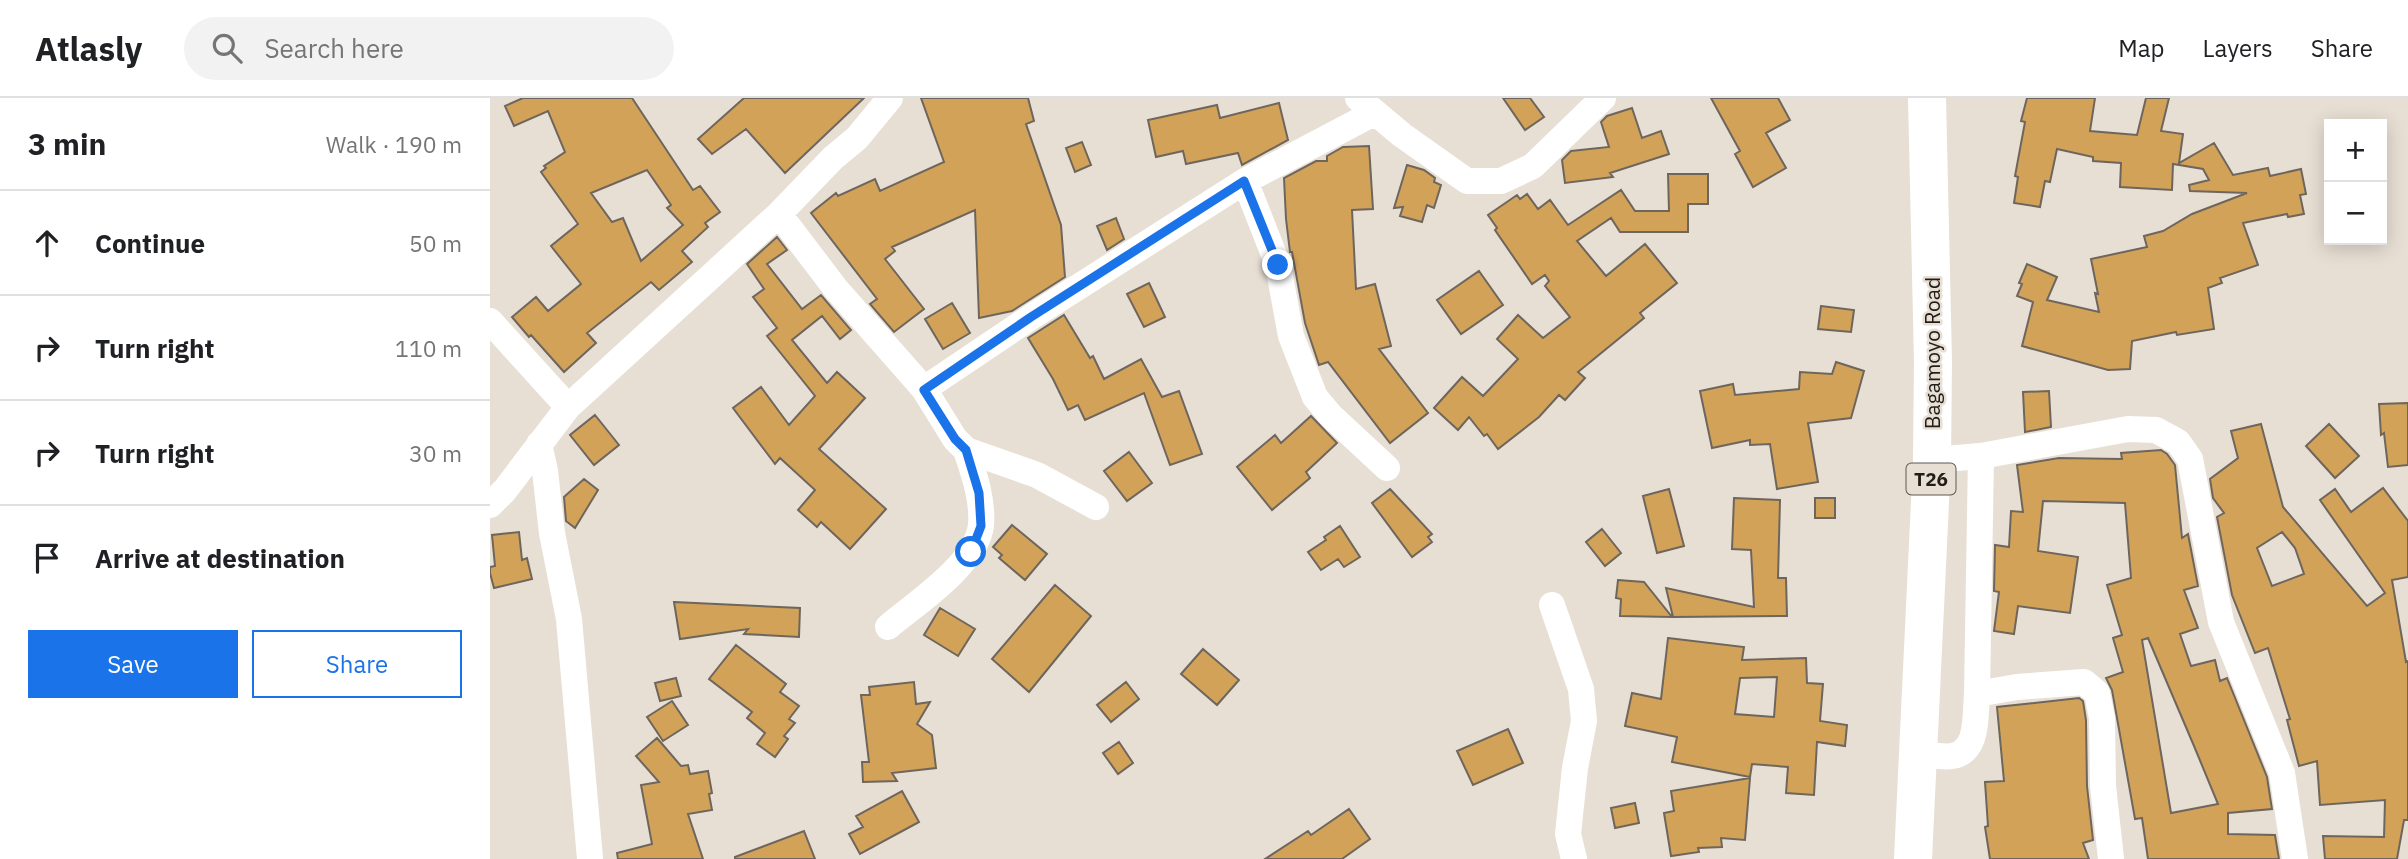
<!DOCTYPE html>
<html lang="en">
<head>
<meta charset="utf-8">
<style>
	:root { --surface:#fff; --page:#f2f2f2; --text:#202124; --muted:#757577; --line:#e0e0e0; --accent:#1a73e8 }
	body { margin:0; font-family:"IBM Plex Sans",sans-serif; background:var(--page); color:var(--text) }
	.controls { position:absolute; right:21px; top:21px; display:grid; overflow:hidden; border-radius:0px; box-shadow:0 4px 18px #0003 }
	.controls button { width:63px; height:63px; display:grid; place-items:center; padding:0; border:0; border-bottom:2px solid var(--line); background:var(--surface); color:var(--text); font:35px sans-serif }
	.stop { position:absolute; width:21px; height:21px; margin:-16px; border:5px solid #1a73e8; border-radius:50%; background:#fff }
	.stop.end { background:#1a73e8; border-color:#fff; box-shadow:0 2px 7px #0008 }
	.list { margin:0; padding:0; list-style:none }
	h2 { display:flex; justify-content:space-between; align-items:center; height:91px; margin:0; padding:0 28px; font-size:30px }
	h2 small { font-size:23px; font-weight:400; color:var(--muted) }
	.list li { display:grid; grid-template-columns:46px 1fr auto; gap:21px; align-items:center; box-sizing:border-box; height:105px; padding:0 28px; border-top:2px solid var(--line) }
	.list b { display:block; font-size:26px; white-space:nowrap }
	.list em { font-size:23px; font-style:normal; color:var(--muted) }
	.actions { display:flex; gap:14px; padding:21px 28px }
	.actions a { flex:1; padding:16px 0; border:2px solid var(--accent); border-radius:0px; text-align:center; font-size:24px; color:var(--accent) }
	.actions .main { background:var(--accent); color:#fff }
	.icon { flex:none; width:38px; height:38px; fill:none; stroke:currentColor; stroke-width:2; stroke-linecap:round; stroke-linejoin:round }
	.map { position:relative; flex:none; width:1918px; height:761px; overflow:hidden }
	header { display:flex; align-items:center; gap:42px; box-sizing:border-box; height:98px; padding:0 35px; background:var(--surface); border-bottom:2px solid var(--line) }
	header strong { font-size:33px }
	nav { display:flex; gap:38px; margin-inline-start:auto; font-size:24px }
	.search { width:490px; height:63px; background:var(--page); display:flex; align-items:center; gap:18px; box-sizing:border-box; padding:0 24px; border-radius:38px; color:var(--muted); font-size:26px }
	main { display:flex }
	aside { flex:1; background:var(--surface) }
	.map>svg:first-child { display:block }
	.building { fill:#d3a259; stroke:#6e665c; stroke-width:2; fill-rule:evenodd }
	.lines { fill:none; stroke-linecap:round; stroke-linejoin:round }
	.street { stroke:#fff; stroke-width:26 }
	.highway { stroke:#fff; stroke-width:38 }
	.route { stroke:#1a73e8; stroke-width:9 }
	.labels { text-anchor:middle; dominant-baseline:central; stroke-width:5; stroke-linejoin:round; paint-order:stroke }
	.shield { fill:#e8dfd4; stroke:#5d5852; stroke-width:2 }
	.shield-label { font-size:19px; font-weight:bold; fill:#211e1a }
	.street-label { font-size:21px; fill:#211e1a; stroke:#e8dfd4 }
</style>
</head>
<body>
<header>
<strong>Atlasly</strong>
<div class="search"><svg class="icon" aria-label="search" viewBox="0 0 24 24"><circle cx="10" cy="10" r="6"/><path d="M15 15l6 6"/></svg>Search here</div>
<nav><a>Map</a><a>Layers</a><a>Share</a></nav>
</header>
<main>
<aside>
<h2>3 min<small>Walk · 190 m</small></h2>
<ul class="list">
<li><svg class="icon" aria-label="ahead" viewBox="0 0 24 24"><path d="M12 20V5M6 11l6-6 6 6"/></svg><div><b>Continue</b></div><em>50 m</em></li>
<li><svg class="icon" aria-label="right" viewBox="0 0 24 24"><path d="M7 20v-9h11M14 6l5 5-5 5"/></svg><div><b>Turn right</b></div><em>110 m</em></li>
<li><svg class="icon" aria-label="right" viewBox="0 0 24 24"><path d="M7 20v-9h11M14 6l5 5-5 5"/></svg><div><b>Turn right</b></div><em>30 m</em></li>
<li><svg class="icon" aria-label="arrive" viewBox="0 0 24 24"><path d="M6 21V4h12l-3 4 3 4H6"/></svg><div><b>Arrive at destination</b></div></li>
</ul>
<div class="actions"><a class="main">Save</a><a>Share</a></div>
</aside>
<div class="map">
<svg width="1918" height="761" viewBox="0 0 1918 761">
	<rect width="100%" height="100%" fill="#e8dfd4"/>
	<!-- building -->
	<path class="building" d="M33,0h109l61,92 7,-4 20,26 -15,11 3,4 -26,24 10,11 -33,28 -8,-8 -64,51 9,10 -32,29 -33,-37 -2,2 -17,-20 24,-20 12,14 33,-27 -30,-38 27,-22 -37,-52 5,-4 -2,-2 21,-14 -17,-41 -34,15 -9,-20zM157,72l24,35 -4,3 16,17 -42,36 -18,-43 -11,4 -21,-29z
		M254,0h120l-79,75 -39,-44 -34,25 -14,-15z
		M431,0h107l6,23 -8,3 35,101 4,52 -53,34 -33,7 -4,-108 -83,37 3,4 -10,8 39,50 -30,23 -24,-28 7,-5 -66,-86 25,-20 2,3 37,-17 5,12 64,-29z
		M1013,0h27l14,19 -19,13z
		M1221,0h67l12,22 -24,13 20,35 -33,19 -18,-33 5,-3z
		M1537,0h68l-5,33 47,4 9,-37h23l-8,33 22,3 -4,29 35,-20 19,32 35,-7 2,8 31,-7 5,25 -6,1 4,19 -16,3 -1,-3 -44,9 15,42 -38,13 2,5 -14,5 6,41 -37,6 -1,-3 -44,9 -2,28 -22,1 -86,-24 11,-44 -16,-6 5,-12 -3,-1 8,-19 30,13 -10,23 52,12 -4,-19 3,1 -7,-35 56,-12 -3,-11 19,-5 29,-17 55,-21 -57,-2 -1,-6 20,-5 -6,-11 -30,-5 -1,26 -52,-3 1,-24 -28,-2v-4l-36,-8 -7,33 -5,-1 -5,26 -26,-4 4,-26 -3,-1 10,-54 -4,-1z
		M789,5l9,37 -46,25 -4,-12 -52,11 -3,-13 -27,6 -8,-37 69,-15 3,13z
		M1142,10l10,30 19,-7 8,23 -59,19 3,4 -48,6 -3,-23 9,-9 38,-4 -8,-25 6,-6z
		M592,44l9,23 -16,7 -9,-24z
		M879,48l4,63 -21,1 4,79 19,-5 16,62 -12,3 49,64 -38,30 -62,-81 -9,3 -14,-42 -13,-71h-2l-4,-33 -2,-41 32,-17h11v-5l16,-9z
		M917,67l17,5 11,8 -1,4 7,3 -7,23 -7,-3 -5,17 -22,-6 3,-9 -9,1z
		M1178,76h40v30h-20v28h-68l-9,-14 -34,23 29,35 39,-32 32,39 -37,30 4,5 -66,54 7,6 -20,22 -6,-5 -20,22 -41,32 -11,-15 -3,2 -15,-19 -11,13 -24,-22 28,-31 21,19 35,-37 -21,-20 21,-24 25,23 27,-21 -25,-31 4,-5 -4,-6 -13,9 -37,-54 2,-2 -9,-13 29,-20 3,4 7,-5 11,15 12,-9 18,25 53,-35 14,21h34z
		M626,120l8,21 -17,11 -10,-24z
		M287,139l10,13 -20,14 35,45 19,-14 30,35 -11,9 -18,-23 -30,24 35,43 10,-11 28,26 -46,51 67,60 -36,40 -29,-27 -4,5 -19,-17 17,-20 -35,-32 -5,6 -42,-56 28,-21 28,38 26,-29 -48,-60 10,-8 -24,-31 11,-8 -17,-25z
		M989,173l24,34 -42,29 -24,-34z
		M659,185l16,34 -21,10 -17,-33z
		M462,205l18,30 -27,16 -18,-30z
		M1331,208l33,4 -3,22 -33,-3z
		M574,217l26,43 3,-2 11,23 37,-20 21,38 17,-6 23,63 -32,11 -26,-72 -59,27 -7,-15 -10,5 -15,-31 -25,-41z
		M1346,264l28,9 -13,47 -43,5 10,59 -41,7 -7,-45 -20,1v-5l-38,8 -12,-57 33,-7 2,11 64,-6 1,-17 32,2z
		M1559,293l2,36 -26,5 -2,-40z
		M1918,305v62l-20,2 -4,-34 -3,2 -2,-31z
		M105,317l24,30 -25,20 -24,-30z
		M821,318l26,27 -31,29 4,6 -38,32 -35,-43 38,-32 6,8z
		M1771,326l22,83 84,99 18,-13 -65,-93 15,-11 16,23 32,-24 25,33v56l-16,3 14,82 2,-1v159h-4l-7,39h-72l-2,-23 61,1 1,-37 -65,5 -3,-44 -18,5 -12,-46 3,-1 -22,-71 -13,5 -23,-58 -15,-78 7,-4 -11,-15 -3,-19 28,-21 -7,-27zM1792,434l13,16 9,26 -32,12 -15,-38z
		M1839,326l30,32 -24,22 -29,-32z
		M1671,352l6,4 8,11 7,73 6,-4 10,52 -14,4 14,38 -18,6 11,32 24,-6 5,21 7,-3 40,99 5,32 -44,4v21l47,1 4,24h-131l-6,-41 -7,1 -23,-129 -6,-12 17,-6 -10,-34 9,-3 -15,-50 24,-7 -6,-75 -82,-2 -5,50 40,6 -8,56 -52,-7 -4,28 -20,-3 5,-39 -5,-1 1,-46 14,2 2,-36 12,1 -6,-47 42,-7 63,1 -1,-6zM1658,540l46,108 24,58 -47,9 -29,-173z
		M639,354l23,31 -25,18 -23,-30z
		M94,381l14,11 -23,38 -9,-7 -2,-24z
		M900,391l42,45 -4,3 4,5 -20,15 -40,-54z
		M1179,391l15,57 -27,7 -14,-57z
		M1244,400l46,2 -2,78h8l1,38 -114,1 -7,-29 88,19 -3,-57 -19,-1z
		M1325,400h20v20h-20z
		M522,427l35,29 -22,26 -26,-22 3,-3 -9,-8z
		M850,428l20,31 -16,10 -6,-8 -17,11 -13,-18 18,-12 -2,-3z
		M1112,431l19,24 -16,13 -19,-24z
		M29,434l3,28 5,-2 5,21 -38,9 -4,-15v-6l5,-1 -3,-31z
		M1128,482l26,2 28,35 -52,-1 1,-17 -5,-1z
		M565,487l36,31 -62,76 -37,-33z
		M184,504l126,6 -1,29 -55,-3 4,-5 -68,10z
		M450,510l35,21 -17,27 -34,-21z
		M1178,540l76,9 -2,13 64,-2 1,25 16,1 -3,37 27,4 -2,21 -28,-4 -3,53 -28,-2 2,-26 -36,-3 -2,13 -78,-15 5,-25 -52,-11 7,-33 29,6zM1287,579l-3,40 -39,-3 5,-36z
		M246,547l50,39 -6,8 19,14 -10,13 6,4 -11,13 4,3 -13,18 -18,-13 8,-11 -18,-15 5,-6 -43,-33z
		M713,551l36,31 -22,25 -36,-31z
		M186,580l5,18 -21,5 -5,-18z
		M424,584l2,22 14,-2 -13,22 15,11 4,33 -44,5 5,8 -34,1 -1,-20h7l-8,-67h9l-1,-8z
		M636,584l13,17 -28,23 -14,-17z
		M1589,600l4,3 3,19 1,66 6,54 -10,3 6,16h-99l-5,-32 3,-1 -3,-44 19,-1 -7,-74z
		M182,603l16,24 -25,16 -16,-24z
		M1018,631l15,34 -50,22 -16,-34z
		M167,640l24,28 7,-1 2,9 18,-3 4,22 -3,1 3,16 -24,4 15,45h-85l-1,-6 35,-9 -11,-59 18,-3 -23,-26z
		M629,644l14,21 -15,11 -15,-21z
		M1260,680l-5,62 -24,-2 1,9 -24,1 1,4 -28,4 -7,-43 10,-2 -3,-20z
		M412,693l17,31 -59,32 -11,-20 14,-7 -7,-11z
		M1145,705l4,20 -24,5 -4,-20z
		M859,711l21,30 -28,20h-77l43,-28 3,4z
		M314,733l11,28h-80v-2z"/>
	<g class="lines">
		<!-- street -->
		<path class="street" d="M868,0l44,37 65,46h34l32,-15 70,-68
			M755,83l33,84 13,71 24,61 16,19 56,52
			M289,116l57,75 88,100 31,50 11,11 71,25 59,32
			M0,223l78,86
			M434,291l107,-72 214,-136 129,-68
			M49,346l6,27 7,62 17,86 21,240
			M1442,362l49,-4 147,-27 28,1 22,12 12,17 31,163 61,151 13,86
			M0,407l15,-15 63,-83 211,-193 54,-56 24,-20 33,-40
			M1062,507l29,84 3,32 -9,47 -7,66 6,25
			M398,529c28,-24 89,-63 93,-102 2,-26 -7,-51 -15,-75
			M1487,596l4,-238
			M1428,655c11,1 24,5 34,3 27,-4 23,-41 25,-62l40,-7 67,-5 13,11 5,25 1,68 8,73"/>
		<!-- highway -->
		<path class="highway" d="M1423,761l19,-399 1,-99 -6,-263"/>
	</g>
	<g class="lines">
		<!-- route -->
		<path class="route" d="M481,454l10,-26 -2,-33 -13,-43 -11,-11 -31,-49 107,-73 213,-136 34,84"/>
	</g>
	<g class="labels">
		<!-- shield labels -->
		<rect class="shield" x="1416.5" y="365.5" width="49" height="31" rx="5"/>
		<g class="shield-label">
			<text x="1441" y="381">T26</text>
		</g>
		<!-- street labels -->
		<g class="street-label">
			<text transform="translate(1442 255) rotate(-90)">Bagamoyo Road</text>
		</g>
	</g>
</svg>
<div class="controls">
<button>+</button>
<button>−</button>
</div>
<div class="stop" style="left:481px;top:454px"></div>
<div class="stop end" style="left:788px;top:167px"></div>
</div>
</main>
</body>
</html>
